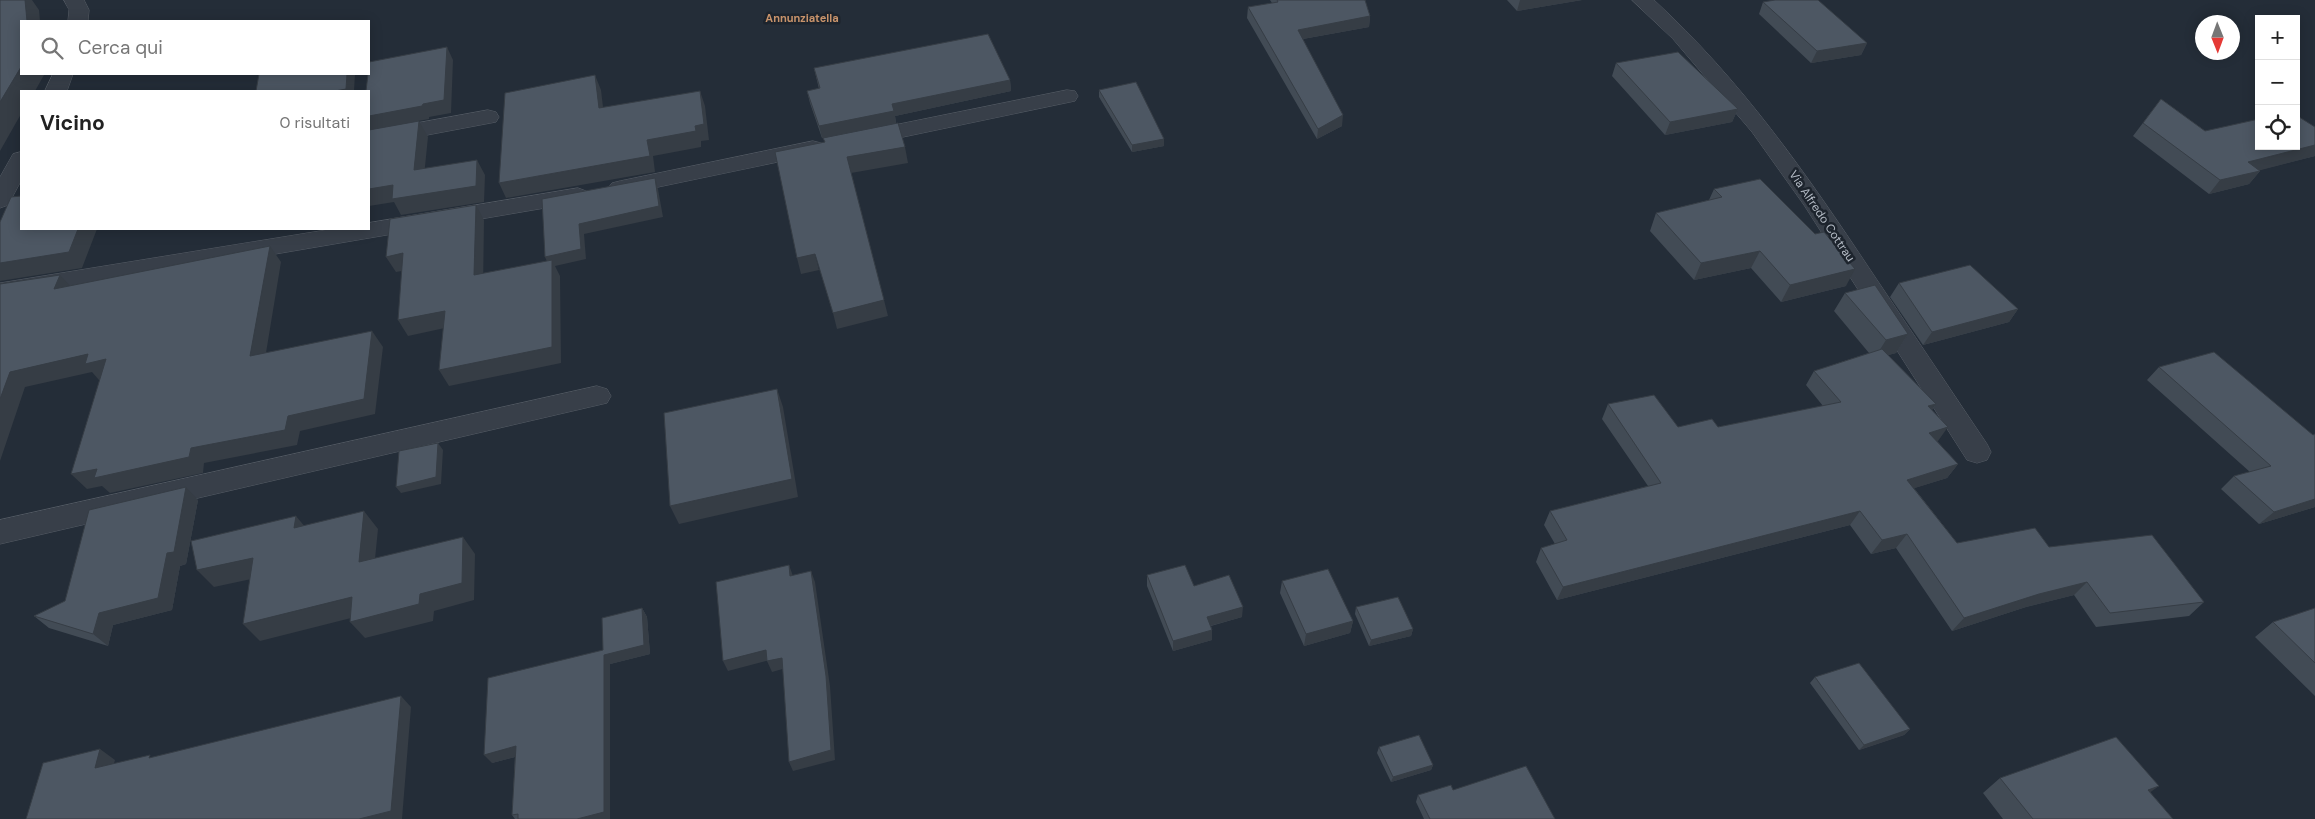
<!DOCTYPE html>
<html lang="it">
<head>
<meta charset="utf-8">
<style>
	:root { --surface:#fff; --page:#f2f2f2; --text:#222; --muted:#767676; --line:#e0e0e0 }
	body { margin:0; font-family:"DM Sans",sans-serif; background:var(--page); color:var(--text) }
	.controls { position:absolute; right:15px; top:15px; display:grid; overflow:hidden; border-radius:0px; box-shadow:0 2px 12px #0003 }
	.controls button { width:45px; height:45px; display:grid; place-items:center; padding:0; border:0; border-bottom:1px solid var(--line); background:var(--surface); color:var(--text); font:25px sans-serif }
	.compass { position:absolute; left:2195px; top:15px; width:45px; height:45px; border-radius:50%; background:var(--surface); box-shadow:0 2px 12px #0003; rotate:179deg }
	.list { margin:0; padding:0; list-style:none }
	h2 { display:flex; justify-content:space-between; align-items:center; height:65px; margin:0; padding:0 20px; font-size:21px }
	h2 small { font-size:16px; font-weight:400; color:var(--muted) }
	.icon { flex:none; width:28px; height:28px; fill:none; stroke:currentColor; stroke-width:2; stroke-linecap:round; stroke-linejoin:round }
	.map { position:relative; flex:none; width:2315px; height:819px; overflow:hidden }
	.search { position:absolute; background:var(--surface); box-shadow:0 2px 12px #0003; left:20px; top:20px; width:350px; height:55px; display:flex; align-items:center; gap:12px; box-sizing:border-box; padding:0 18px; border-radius:0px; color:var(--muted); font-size:19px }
	.panel { position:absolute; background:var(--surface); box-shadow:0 2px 12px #0003; left:20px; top:90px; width:350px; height:140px; border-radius:0px }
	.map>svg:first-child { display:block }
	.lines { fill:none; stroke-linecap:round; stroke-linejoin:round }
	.minor-casing { stroke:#565d66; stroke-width:1 }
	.tertiary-casing { stroke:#565d66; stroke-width:1 }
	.minor { fill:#383f49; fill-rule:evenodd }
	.tertiary { fill:#383f49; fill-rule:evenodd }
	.wall { fill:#424b55 }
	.shaded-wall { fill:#363d45 }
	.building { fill:#4d5763; stroke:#363d45 }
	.labels { text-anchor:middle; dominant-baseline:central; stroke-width:5; stroke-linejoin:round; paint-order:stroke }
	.far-neighbourhood-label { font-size:11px; font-weight:bold; fill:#c8936b; stroke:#1d242d }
	.street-label { font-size:12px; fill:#b3bac4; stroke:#1d242d }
</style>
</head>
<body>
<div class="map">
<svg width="2315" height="819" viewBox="0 0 2315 819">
	<rect width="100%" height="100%" fill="#242d38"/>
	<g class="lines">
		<!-- minor casing -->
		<g class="minor-casing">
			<path id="minor" d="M1632,0h22c87,80 152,173 217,271 39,58 77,115 116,173l4,8 -4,8 -10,3 -10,-3 -163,-255 -52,-73 -79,-93z
				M1067,90l8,1 3,5 -3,5 -210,44 -8,-2 -3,-5 3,-5 8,-2z
				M488,110l8,2 3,5 -3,5 -127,24v-14z
				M813,141l8,2 3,5 -3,5 -201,42 -8,-2 -4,-5 4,-5 8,-2z
				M578,188l8,3 4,5 -4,5 -586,100v-18l332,-54h37v-6z
				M597,386l10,3 4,7 -4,7 -607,141v-24z"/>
		</g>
		<!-- tertiary casing -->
		<g class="tertiary-casing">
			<path id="tertiary" d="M64,0h20l5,10 -1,11h-20l1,-11z
				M53,74h20l-6,17h-22z
				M21,152v29l-13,24 -8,3v-31l13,-23z"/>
		</g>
		<!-- minor -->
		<use href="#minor" class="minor"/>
		<!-- tertiary -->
		<use href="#tertiary" class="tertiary"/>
	</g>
	<!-- wall -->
	<path class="wall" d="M1270,0h95l5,16 -1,11 -66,12 39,87 -25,13 -70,-121 1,-11 24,-4z
		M1507,0h75l-65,11z
		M1763,2l104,41 -6,12 -50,8 -52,-49z
		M1616,63l122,46 -6,13 -67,13 -53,-59z
		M814,68l196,12 1,11 -116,25 1,7 -74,15 -12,-35 -3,-12 12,-2z
		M1099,90l65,56 -32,6 -33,-55z
		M2161,99l44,32 110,-4v29l-56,14 1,1 -11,13 -40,10 -76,-58z
		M1714,189l132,97 -65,16 -30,-34 -57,12 -44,-49 6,-18 53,-13z
		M1899,283l119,26 -9,13 -86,23 -33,-48z
		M1845,293l63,41 -12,19 -8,2 48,49 -4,6 6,31h-1l21,23 -11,14 -33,10 43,55 92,4 155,55 -15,14 -93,11 -22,-32 -48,12 -74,24 -56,-83 -25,6 -21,-29 -293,75 -21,-38 5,-14 14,-4 -11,-19 6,-14 98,-25 -46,-67 6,-15 70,23h40l105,-21 -17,-21 8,-14 55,-18 -35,-42z
		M2159,367l154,68 2,72 -56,17 -38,-35 13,-13 16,-4 -103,-92z
		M198,500l-12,64 -6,2 -8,44 -59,15 -5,21 -59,-18 -15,-12 31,-15z
		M1147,575l47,11 48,31 -31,9 1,4v10l-39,11 -26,-65z
		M1282,581l71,40 -3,12 -46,13 -24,-53z
		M1356,607l57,22 -2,7 -42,10 -14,-32z
		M642,608l5,9 3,37 -40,10v155h-95l-3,-4 3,-58 -23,6 111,-113z
		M2315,608v88l-60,-59 18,-15z
		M1815,677l95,52 -6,6 -45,15 -49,-67z
		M1379,747l54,18 -2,5 -40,12 -14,-29z
		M2000,778l150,14 23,27h-170l-20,-26z
		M1453,790l102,29h-131l-8,-17 2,-7z"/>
	<!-- shaded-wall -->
	<path class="shaded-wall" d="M25,0h7l7,10 1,11h-13z
		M1520,0h62l-65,11z
		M1370,16l-1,11 -72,13 1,-10z
		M1867,43l-6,12 -50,8 6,-12z
		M447,47l6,13 -2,53 -22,4v2l-59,11 -1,-2v-12l54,-12z
		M21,67v7h23v1l-9,16h-14v23l-21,37v-49z
		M347,74h8l-1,17h-19z
		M595,75l6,15 4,34 -6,-16z
		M1010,80l1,11 -116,25 1,7 -74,15 -3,-12 73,-22z
		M700,91l5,15 4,34 -8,1v6l-48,9 2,16 -149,26 -7,-15 196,-57z
		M1738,109l-6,13 -67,13 5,-13z
		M1343,115l-1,11 -25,13 1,-10z
		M419,121l9,16 -5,49 -9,-16z
		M1164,139v7l-32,6v-7z
		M2315,145v11l-77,20 10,-14z
		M905,147l3,16 -57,10 -4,-16z
		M477,160l8,15 -1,27 -83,13 -7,-13 -25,4v-17z
		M2260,171l-11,13 -40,10 11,-14z
		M655,178l3,11 5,28 -79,17 2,25 -31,7 5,10 1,87 -112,23 -10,-16 111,-102 -5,-11 34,-33z
		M476,205l8,15 -1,71 -9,-16z
		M78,229h19l-15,39 -82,13v-18z
		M270,246l11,16 -18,109 -13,-15z
		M1760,251l-9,17 -57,12 7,-17z
		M403,253l10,16 -17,3 -10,-15z
		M815,254l4,16 -18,4 -4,-16z
		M1855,269l-9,17 -65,16 9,-17z
		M60,275l14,15 -20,-1z
		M884,300l4,16 -51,13 -4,-16z
		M2018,309l-9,13 -86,23 9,-13z
		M445,311l9,15 -46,10 -10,-16z
		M372,331l11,16 -8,67 -75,17 -3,14 -93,18 -1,10 -93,20 -8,-7 -15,3 -16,-15 120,-26 97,-32z
		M1908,334l-12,19 -22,6 12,-19z
		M88,354l18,5 14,16 -21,5 -7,-8 -67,15 -25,74v-62l10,-27z
		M777,389l6,18 15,90 -119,27 -9,-18z
		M1936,404l-10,14 2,-12z
		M1948,427l-10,14 -20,6 11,-14z
		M438,443l5,7 -2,34 -40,9 -5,-6z
		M1958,464l-11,14 -51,16 11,-14z
		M186,487l12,13 -12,64 -6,2 -8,44 -59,15 -5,21 -15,-12 6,-21 68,-60z
		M2315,499v8l-56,17 15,-12z
		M364,511l14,18 -5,50 -14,-17z
		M1860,511l-10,14 -293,75 6,-13z
		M296,516l15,18 -17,-6z
		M1907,534l-11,14 -25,6 11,-14z
		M463,537l12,17 -1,46 -40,11 -1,10 -68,17 -15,-16 70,-28z
		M253,558l17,17 -56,12 -17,-17z
		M789,565l4,11h-3z
		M811,571l4,11 15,104 5,74 -42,11 -4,-9z
		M2087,582l-13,13 -48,12 -74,24 12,-13 75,-24z
		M352,597l15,17 -107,27 -17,-17z
		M1243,607l-1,10 -36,10 1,-10z
		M642,608l5,9 3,37 -40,10v155h-33l27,-164z
		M1353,621l-3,12 -46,13 2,-12z
		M1413,629l-2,7 -42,10 2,-6z
		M1212,630v10l-39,11v-10z
		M766,650l4,10 -42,11 -5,-10z
		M782,658l4,10 -14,4 -5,-11z
		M401,696l10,11 -9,112h-43z
		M1910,729l-6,6 -45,15 5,-5z
		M516,746l7,9 -31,8 -8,-8z
		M100,749l15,11 -5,19 -15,-11z
		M1433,765l-2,5 -40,12 2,-5z
		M2159,786l-21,15 10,-11z"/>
	<!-- building -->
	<path class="building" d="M0,0h25l2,21h-6v46l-21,35z
		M1277,0h88l5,16 -72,14 45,85 -25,14 -70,-122 30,-5z
		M1775,0h43l49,43 -50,8 -54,-49z
		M988,34l22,46 -118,24 2,7 -75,15 -12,-35 13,-3 -6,-20z
		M447,47l-3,53 -21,4 -1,2 -53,10v-25h-3l2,-17h1v-12z
		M1678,52l60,57 -68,13 -54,-59z
		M259,74h88l-1,15 -11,2h-79z
		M595,75l4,33 101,-17 4,33 -9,2 1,5 -49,9 3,16 -151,27 6,-90z
		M1136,82l28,57 -32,6 -33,-55z
		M2161,99l44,32 54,-12v27h37v-31l19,12v18l-67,17 12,9 -40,9 -77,-57z
		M419,121l-5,49 63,-10 -1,26 -84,13 1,-14 -24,4v-59z
		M898,123l7,24 -58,10 37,143 -51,13 -18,-59 -18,4 -22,-106 50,-10 -2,-4z
		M655,178l4,28 -80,18 2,25 -36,8 -3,-58z
		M1760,179l55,55 9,-2 31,37 -65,16 -30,-34 -59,12 -45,-50 66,-16 -8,-8z
		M21,196v33h57l-9,23 -69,11v-41l11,-25z
		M476,205l-2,70 78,-15v87l-113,23 6,-59 -47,9 5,-67 -17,4 4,-38z
		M270,246l-20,110 122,-25 -8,68 -76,17 -3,14 -94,18 -2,9 -95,21 3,-9 -26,5 35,-115 -21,5 3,-10 -78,18 -10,27v-115l60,-9 -6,14z
		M1970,265l48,44 -86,23 -33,-49z
		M1875,285l33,49 -22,6 -41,-47z
		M1882,349l54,55 -8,2 20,21 -19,6 29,31 -51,16 50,63 78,-15 14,19 103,-12 52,67 -94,11 -23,-31 -48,12 -75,24 -57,-84 -25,6 -22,-29 -297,76 -22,-39 26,-8 -17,-29 111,-28 -53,-79 46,-9 24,32 34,-8 6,8 123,-25 -27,-31z
		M2214,352l99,83 2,-1v65l-41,13 -40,-36 37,-10 -112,-99z
		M777,389l15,90 -122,27 -6,-93z
		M438,443l-2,34 -40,10 3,-36z
		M186,487l-12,65 -7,1 -9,45 -59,15 -6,21 -59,-18 31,-15 24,-91z
		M364,511l-5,51 104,-25 -1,46 -42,11 -1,10 -69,18 2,-25 -109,27 10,-66 -56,12 -6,-29 105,-25 -2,12z
		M789,565l1,11 21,-5 15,105 5,74 -42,12 -7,-104 -15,3 -1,-11 -43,11 -7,-79z
		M1185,565l9,21 35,-11 14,32 -36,10 5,13 -39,11 -26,-66z
		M1328,569l25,52 -47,13 -24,-53z
		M1398,597l15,32 -42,11 -15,-33z
		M642,608l2,37 -40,10v157l-27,7h-59v-5l-6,1 4,-69 -32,9 4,-77 115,-28 -1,-32z
		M2315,608v55l-42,-41z
		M1859,663l51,66 -46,16 -49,-68z
		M401,696l-10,115 -32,8h-333l17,-56 57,-14 -5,19 55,-13 -1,3z
		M1419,735l14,30 -40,12 -14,-30z
		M2116,737l43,49 -11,4 25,29h-140l-33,-41z
		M1526,766l29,53h-125l-12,-24 33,-10 2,5z"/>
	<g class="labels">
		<!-- far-neighbourhood labels -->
		<g class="far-neighbourhood-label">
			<text x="802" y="18">Annunziatella</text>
		</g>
		<!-- street labels -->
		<g class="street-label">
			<text transform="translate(1822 216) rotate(56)">Via Alfredo Cottrau</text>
		</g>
	</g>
</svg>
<div class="controls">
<button>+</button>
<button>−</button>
<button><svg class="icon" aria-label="locate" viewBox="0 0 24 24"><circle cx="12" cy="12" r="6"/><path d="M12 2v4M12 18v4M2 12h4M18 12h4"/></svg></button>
</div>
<svg class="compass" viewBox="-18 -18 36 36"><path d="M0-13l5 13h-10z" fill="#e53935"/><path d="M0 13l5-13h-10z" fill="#767676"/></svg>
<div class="search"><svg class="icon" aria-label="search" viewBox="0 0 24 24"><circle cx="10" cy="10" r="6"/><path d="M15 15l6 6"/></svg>Cerca qui</div>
<section class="panel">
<h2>Vicino<small>0 risultati</small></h2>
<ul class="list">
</ul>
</section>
</div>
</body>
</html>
